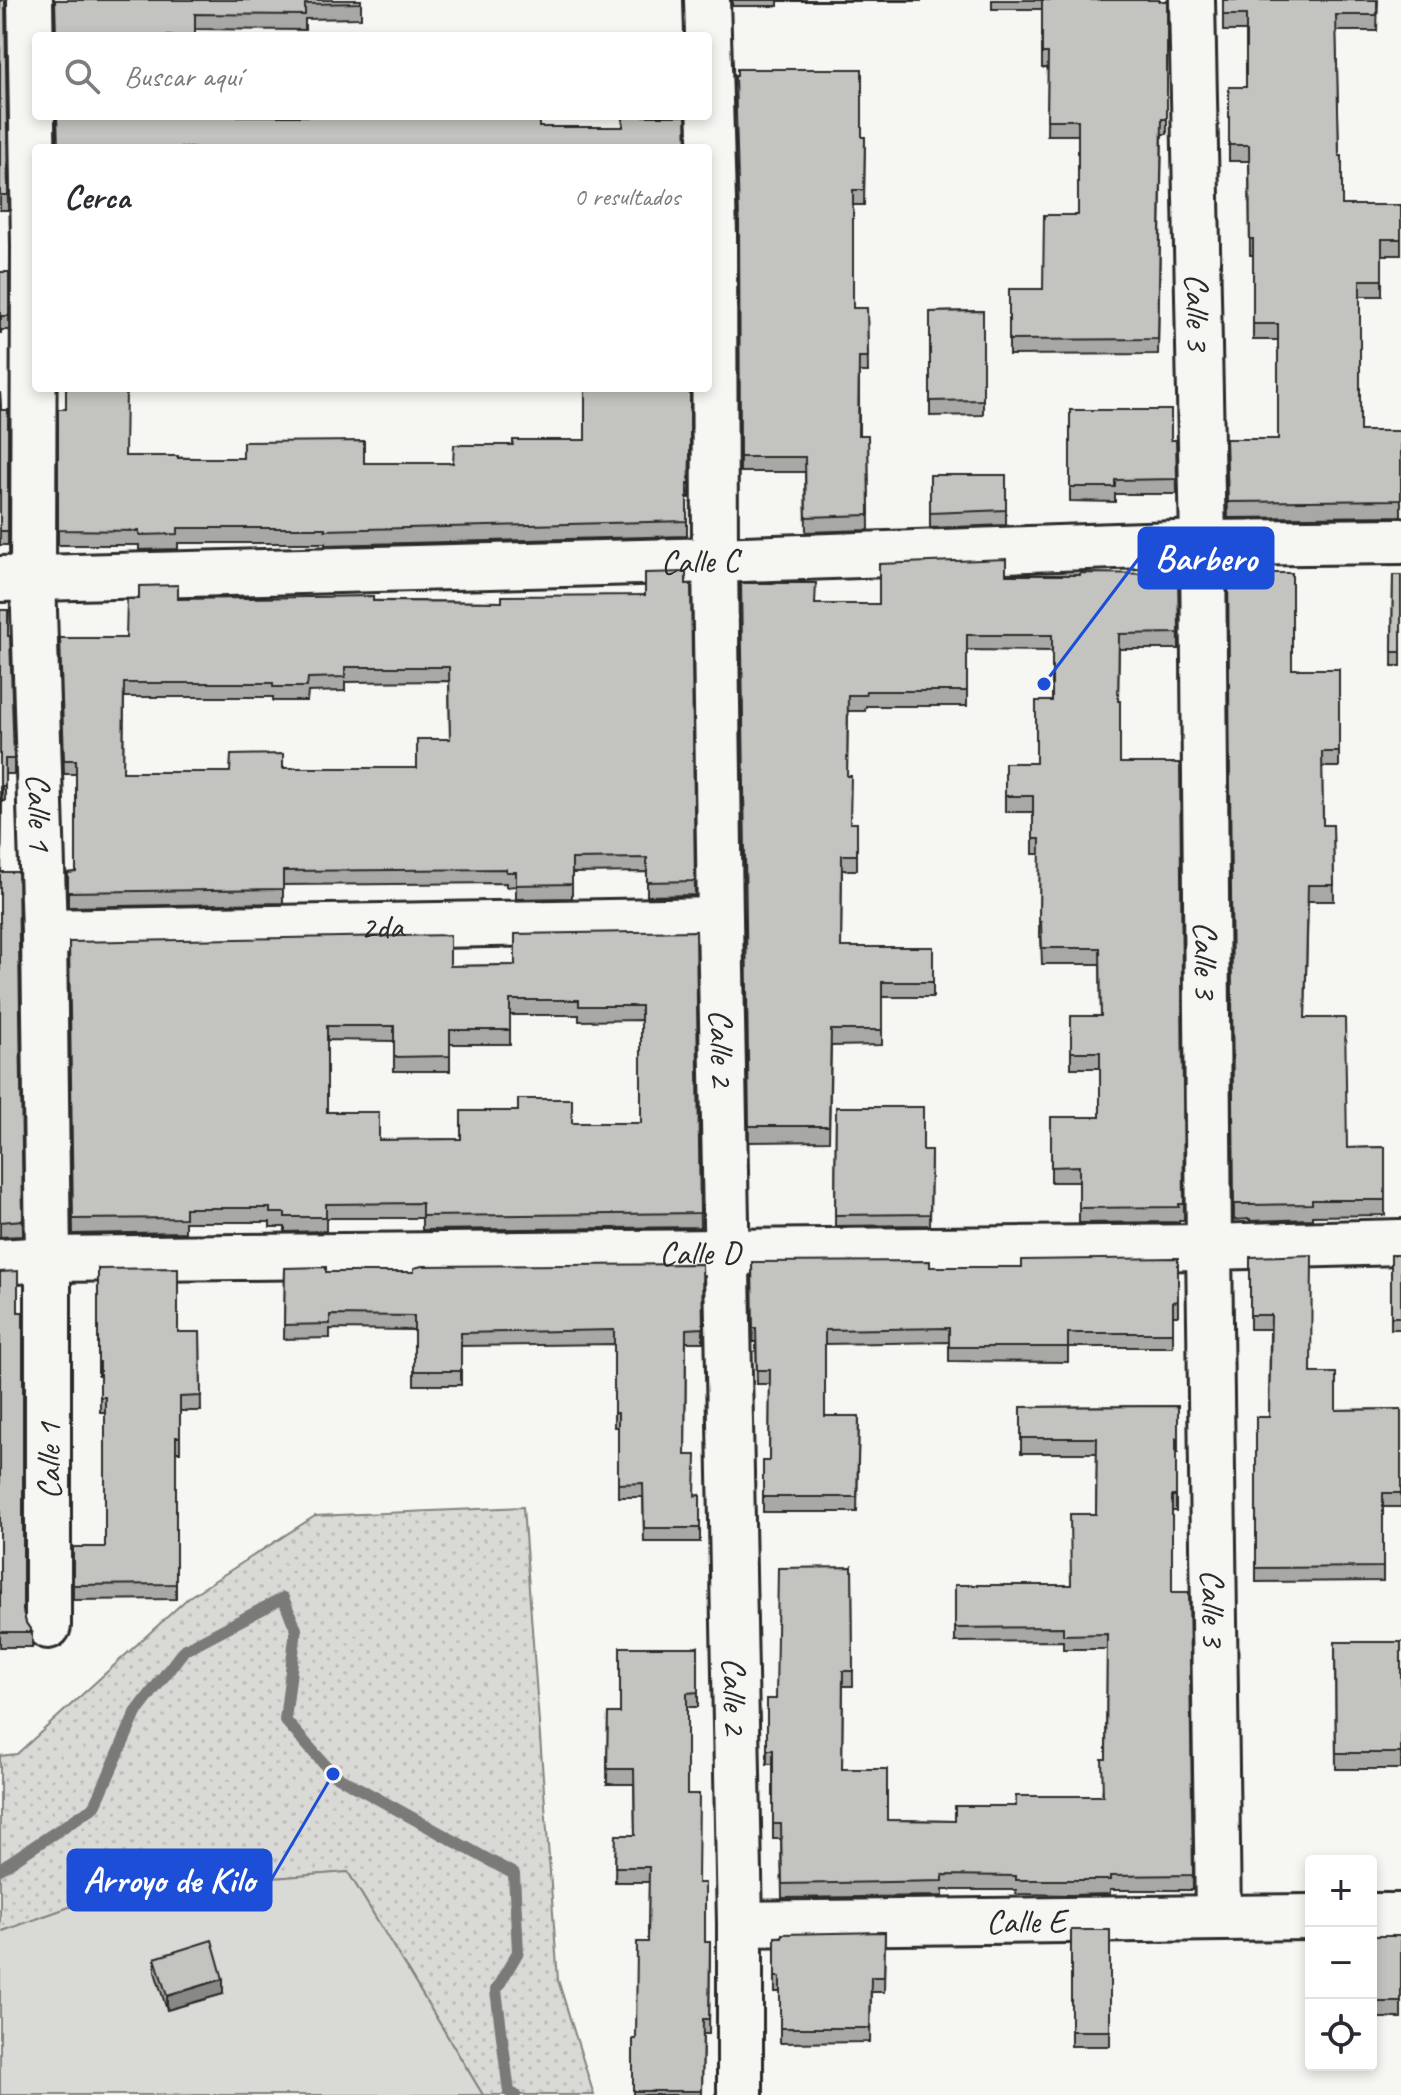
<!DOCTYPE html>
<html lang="es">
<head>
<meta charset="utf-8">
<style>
	:root { --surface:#fff; --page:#f7f7f7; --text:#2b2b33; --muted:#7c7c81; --line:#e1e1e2 }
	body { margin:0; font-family:Caveat,sans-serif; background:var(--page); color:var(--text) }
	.controls { position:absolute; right:24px; bottom:24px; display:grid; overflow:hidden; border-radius:8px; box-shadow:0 4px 12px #0003 }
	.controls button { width:72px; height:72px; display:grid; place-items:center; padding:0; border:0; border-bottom:2px solid var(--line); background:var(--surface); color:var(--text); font:40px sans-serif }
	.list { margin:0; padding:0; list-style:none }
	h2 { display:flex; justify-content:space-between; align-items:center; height:104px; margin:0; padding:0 32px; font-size:34px }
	h2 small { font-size:26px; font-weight:400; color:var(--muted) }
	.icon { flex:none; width:44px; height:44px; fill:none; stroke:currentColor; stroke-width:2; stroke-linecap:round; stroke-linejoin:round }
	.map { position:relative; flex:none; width:1401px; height:2095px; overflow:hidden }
	.search { position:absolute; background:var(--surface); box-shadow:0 4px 12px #0003; left:32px; top:32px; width:680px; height:88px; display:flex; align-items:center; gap:20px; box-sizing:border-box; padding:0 28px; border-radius:8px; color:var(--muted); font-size:30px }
	.panel { position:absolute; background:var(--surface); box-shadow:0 4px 12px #0003; left:32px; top:144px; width:680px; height:248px; border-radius:8px }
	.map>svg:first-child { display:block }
	.grass { fill:url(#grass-dots); stroke:#828280; stroke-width:2 }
	.garden { fill:#d9d9d5; stroke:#828280; stroke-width:2 }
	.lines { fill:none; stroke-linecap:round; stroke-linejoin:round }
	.stream { stroke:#7a7a78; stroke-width:12 }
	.street-casing { stroke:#2b2b2b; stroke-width:50 }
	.street { stroke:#f6f6f2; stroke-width:44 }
	.wall { fill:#a8a8a5; stroke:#2b2b2b; stroke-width:2; fill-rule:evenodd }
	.shaded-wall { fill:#888886; stroke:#2b2b2b; stroke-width:2 }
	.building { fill:#c3c3c0; stroke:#2b2b2b; stroke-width:2; fill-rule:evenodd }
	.labels { text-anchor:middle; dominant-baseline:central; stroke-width:6; stroke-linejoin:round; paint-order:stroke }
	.street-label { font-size:34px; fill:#2b2b2b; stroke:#f6f6f2 }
	.leader { fill:none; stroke:#1d4ed8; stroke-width:3 }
	.callout-dot { fill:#1d4ed8; stroke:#f6f6f2; stroke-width:3 }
	.callout { fill:#1d4ed8; stroke:#1d4ed8; stroke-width:3 }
	.callout-label { font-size:36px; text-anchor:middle; font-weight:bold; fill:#fff }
</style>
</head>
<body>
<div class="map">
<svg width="1401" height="2095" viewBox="0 0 1401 2095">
	<defs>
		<pattern id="grass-dots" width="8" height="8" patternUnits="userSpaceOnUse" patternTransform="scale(2)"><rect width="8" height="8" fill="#d9d9d5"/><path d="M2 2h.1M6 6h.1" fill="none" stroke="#babab7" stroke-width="1.8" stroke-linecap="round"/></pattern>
	</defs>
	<rect width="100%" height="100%" fill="#f6f6f2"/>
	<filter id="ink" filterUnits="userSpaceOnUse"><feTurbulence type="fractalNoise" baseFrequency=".0125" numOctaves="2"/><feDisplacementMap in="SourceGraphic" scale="16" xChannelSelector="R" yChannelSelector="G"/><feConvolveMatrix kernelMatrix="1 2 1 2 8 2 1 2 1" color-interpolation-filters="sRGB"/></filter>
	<g filter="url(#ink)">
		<!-- grass -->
		<path class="grass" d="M523,1507l35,473 36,115h-111l-135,-223 -233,19 -115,41v-176l17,-2 172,-157 126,-81z"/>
		<!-- garden -->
		<path class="garden" d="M348,1872l135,223h-483v-163l114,-41z"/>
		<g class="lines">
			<!-- stream -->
			<path class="stream" d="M0,1869l95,-63 41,-93 48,-63 99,-52 13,31 -11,91 48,54 181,100 4,78 -22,38 13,102 6,3"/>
			<!-- street casing -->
			<g class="street-casing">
				<g id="street">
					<path id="s1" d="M30,0l4,245 -1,333 11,354 4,327v367"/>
					<path id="s2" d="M707,0l7,235 1,325 5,360 20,1004v171"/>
					<path id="s3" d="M1192,0l11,543 6,704 9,671"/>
					<path id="s4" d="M0,579l715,-19 488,-17 198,-2"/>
					<path id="s5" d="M44,932l676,-12"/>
					<path id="s6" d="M0,1262l48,-3 1161,-12 192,-5"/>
					<path d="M1371,1916h30"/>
					<path id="s7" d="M740,1924l571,-7"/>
				</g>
			</g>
			<!-- street -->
			<use href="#street" class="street"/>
		</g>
		<!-- wall -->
		<path class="wall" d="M0,0h5l3,210h-8z
			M55,0h306v18l-56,1v11l-110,-1z
			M732,0h189v1h-143v5h-46z
			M992,0h167v1h8v133h-5l-4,220 -149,1v-66h34l35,-74v-80h-31l1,-67h-6v-59h-50z
			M1223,0h155l-1,31h-41l3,125 3,49h59v50h-19v41h-22v135h41v85l-173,2 -2,-79h52v-99h-25v-85h-3l-1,-94h-20v-74h17v-56h-23z
			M862,137h3l-1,68h-11v103h14l1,64h-9v63h9l1,95 -63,2 -1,-60h-65l-1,-237z
			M0,272h9v58h-8v3h-1z
			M983,311v104l-53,1v-104z
			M363,388h70v1h-70z
			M0,392l1,18h7v135h-8z
			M58,409h8l59,47 565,16 -1,26h-2v38l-362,9v-2h-147v6l-39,1v-5h-81z
			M1070,410l101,30h5l1,54h-62v8l-45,-1z
			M930,475h76v50l-76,3z
			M1228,573l64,96h47v98h-17l1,58h10l1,76h-26l-3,117 42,130 38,-1v68l-73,1v3l-62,2v-2l-16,1z
			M1178,574l1,75h-60l-1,52 2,62h60l4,457h-5v2l-100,1v-41h-28v-65h49v-49h-29v-16l30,-36 -1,-52h-58l-1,-27h-2l1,-83h-7v-42h-28v-49h31l16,-62v-50l-85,-1v56h-101l-1,5h-17l-1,65 3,47h7v47h-15l-1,77h92v50h-51v48l-51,1 -2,95 -80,1 -8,-559 75,21h63l127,-29z
			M1393,575h8v91h-9z
			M686,584h5l4,311 -48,1v-24l-75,1v25l-56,1v-13l-10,1v-4l-223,2v18l-215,4v-34l8,-1v-98h-12l-4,-136h66l52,-39 324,3 143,-7zM449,681l1,58 -33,29h-134l-53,4h-107l1,-75h149v4h34l1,-9 37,-1v-9z
			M0,610l8,26 6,123v15h-9v27h-3l-1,71h17l5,364 -23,1z
			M696,931l4,296 -278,3v-12h-96v13l-41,1v-5h-15v-5h-85v10l-112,2 -4,-292 381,24 65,-1zM510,1015h69v6l62,-1v103h-69l-111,16 -82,1 -52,-28v-72l67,1v30h56v-27h60z
			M836,1107l87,43h8l-1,75 -95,1z
			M1391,1255h10v74h-10z
			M1250,1257l61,116 25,37 65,-1v98h-18v74l-127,1v-165h13l1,-88h-20z
			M1178,1258v58h-5v31h-105v15l-119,-1v-19l-124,2v72h34l-2,96h-94v-51h6l1,-77h-13l-1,-42h-3l-1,-80 178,5h92z
			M702,1264l1,78h-17l-1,113 11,41 4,-1v47h-56l-1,-45h-25v-70h-4v-83l-153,2v39h-47v-55l-84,-1v9l-46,1 1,-71 41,4h88z
			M98,1269l80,63h22l1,79h-21v41h-4v147l-103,1v-53h32v-135h-5v-36h-2z
			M0,1272l18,40 5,299 3,12 6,9v15h-32z
			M1178,1406v47h-2v58h-4v81h17l4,298h-83v4l-39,1 -55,-1v-4h-73v6l-161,2 -1,-59h-8v-75h-6v-65h9l76,-132 1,119h-10l-1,83 45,51 68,1 61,-15 86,-10 4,-37 1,-110h-44v-8l-108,1v-57h116l25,-71 1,-61h-76v-46z
			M1335,1642h66v127h-65z
			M698,1647v60h-11v87l18,148h5l-1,92h-6l-1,61h-69v-56h3l12,-97 1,-60h-34l1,-47h19l-1,-51h-27l1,-71h12z
			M1071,1930h39v116h-39z
			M885,1932l-1,60h-13l-1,50 -90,1v-51h-5v-55z
			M1371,1936h30v82h-30z
			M155,1958l68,36 -56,16 -12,-38z"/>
		<!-- shaded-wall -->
		<path class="shaded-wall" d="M223,1979v15l-56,16v-14z"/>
		<!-- building -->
		<path class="building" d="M0,0h5l3,195h-8z
			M55,0h306v3l-56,1v11l-110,-1v22h-139z
			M1042,0h117v1h8v118h-5l-4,220 -149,1v-51h34l1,-74h34v-95h-31l1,-67h-6z
			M1223,0h154v15h-41l3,141h3v49h59v34h-19v41h-22v151h41v69l-173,2 -2,-63h52v-115h-25v-85h-3l-1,-94h-20v-58h17v-72h-23z
			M737,69h125v68h3l-1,53h-11v118h14l1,49h-9l-1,78h10l1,80 -63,2 -1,-60h-65l-1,-237 -4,-144h2z
			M57,116h482v11h84v-11h63l1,32h-629z
			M0,272h9v44h-8v3h-1z
			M983,311v89l-53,1v-89z
			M66,388h60l-1,68h53v2h65v-16l121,-1v22h89l1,-18h59v-5h72v-52h105v69l-1,26h-2v38l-362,9v-2h-147v6l-39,1v-4l-81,-1v-121h8z
			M0,392l1,18h7v121h-8z
			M1070,410h101v30h5l1,39 -62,1v7h-45z
			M930,475h76v35l-76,3z
			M1006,559v16h74v-2l98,1 1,59 -60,1 -1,67h2v62h60l4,441h-5v3l-100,1v-42l-28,1v-50h49v-65h-29v-36h30l-1,-68h-58l-1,-26h-2l1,-83h-7v-43h-28v-33h31v-62h16v-66h-85v56h-101l-1,4h-17l-1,81h4l-1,47h7v32h-15l-1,92h92v35h-51v48h-51l-2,96h-80l-8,-543h75l-1,21h64v-40z
			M686,572v12h5l4,297 -48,1v-24l-75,1v25l-56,1v-13h-10v-3l-223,2v18l-215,3v-19l8,-1v-112h-12l-4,-122h66l1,-39h12v-13l39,-1v14l195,-3v5l129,1v-6l143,-1v-22zM345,667h104l1,72h-33v29h-134v-14l-52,1 -1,17h-107l1,-89h149v4h34l1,-9 37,-1z
			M1228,573h64v96h47v83h-17l1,73h10l1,60h-26l-3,133h40l2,130 38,-1v53h-73v4l-62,1v-1h-16z
			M1393,575h8v77h-9z
			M0,610h8v26h2l4,123h-9v27h-3l-1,86h17l5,348 -23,2z
			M696,931l4,282 -278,3v-13l-96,1v13h-41v-4h-15v-5h-85v10l-112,1 -4,-277 381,-7v31l65,-1v-31zM510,1000h69v6h62v117h-69v-24h-54v12h-57v28l-82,1v-28h-52v-86h67v31l56,-1v-26h60z
			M836,1107h87v43h8l-1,64 -95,1z
			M1312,1255l-1,118h25v37l65,-1v84h-18v74l-127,1v-151h13l2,-102h-21v-58z
			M1391,1255h10v62h-10z
			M1178,1258v43l-5,1v31h-105v14h-119v-19l-124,2v86h34l-2,81h-94v-36h6l1,-91h-13l-1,-42h-3l-1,-66 178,-1v6h92v-7z
			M702,1264l1,64 -17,1 -1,126h11l-1,41 5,-1v33h-56l-1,-45 -25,1v-71h-4v-83l-153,3v38h-47v-55l-84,-1v9l-46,1 1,-57 41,-1v5h88v-4l8,-2z
			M178,1268v64h22l1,64 -21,1v40h-4v147l-103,1v-38h32v-150h-5v-35h-2v-93z
			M18,1271v41h5v299l3,12 6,9h-32v-360z
			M1178,1406v32h-2v58h-4v96h17l4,283 -83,1v4h-94v-4l-73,-1v6l-161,3 -1,-60h-8v-74h-6v-51h9l2,-131 74,-1 1,104h-10l-1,98h45v51l68,1v-15h61v-10h87l-1,-37h4l1,-125 -44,1v-8l-108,1v-43h116l-1,-71h26l1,-76h-76v-31z
			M1335,1642h66v111h-65z
			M620,1647h78v45l-11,1v101h12l-1,89h7v59h5l-1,77h-6l-1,72h-69v-52h3l1,-97h11l1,-75h-34l1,-32h19l-1,-66h-27l1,-56h12z
			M1071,1930h39v101h-39z
			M885,1932l-1,45h-13l-1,51h-90v-51h-5v-40h7v-3z
			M1371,1936h30v66h-30z
			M212,1940l11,39 -56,17 -12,-38z"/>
	</g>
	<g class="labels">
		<!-- street labels -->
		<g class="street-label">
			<text stroke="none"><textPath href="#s3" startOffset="312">Calle 3</textPath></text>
			<text stroke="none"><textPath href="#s4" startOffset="700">Calle C</textPath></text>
			<text stroke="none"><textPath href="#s1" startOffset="812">Calle 1</textPath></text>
			<text stroke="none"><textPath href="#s5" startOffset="338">2da</textPath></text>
			<text stroke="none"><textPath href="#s3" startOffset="960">Calle 3</textPath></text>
			<text stroke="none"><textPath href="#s2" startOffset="1048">Calle 2</textPath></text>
			<text stroke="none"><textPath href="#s6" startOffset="700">Calle D</textPath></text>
			<text transform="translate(48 1461) rotate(-90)">Calle 1</text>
			<text stroke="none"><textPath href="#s3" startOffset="1608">Calle 3</textPath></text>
			<text stroke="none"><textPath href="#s2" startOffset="1696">Calle 2</textPath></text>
			<text stroke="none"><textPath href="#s7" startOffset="286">Calle E</textPath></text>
		</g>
	</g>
	<!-- callouts -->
	<path class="leader" d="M1044 684L1139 558M333 1774L271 1880"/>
	<g class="callout-dot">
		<circle cx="1044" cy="684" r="8"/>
		<circle cx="333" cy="1774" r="8"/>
	</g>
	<g class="callout">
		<rect x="1139" y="528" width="134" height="60" rx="8"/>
		<rect x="68" y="1850" width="203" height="60" rx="8"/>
	</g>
	<g class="callout-label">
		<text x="1206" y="570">Barbero</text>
		<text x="169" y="1892">Arroyo de Kilo</text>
	</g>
</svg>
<div class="controls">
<button>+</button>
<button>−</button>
<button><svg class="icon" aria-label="locate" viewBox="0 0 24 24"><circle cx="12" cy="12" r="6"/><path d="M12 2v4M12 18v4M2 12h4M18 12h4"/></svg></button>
</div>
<div class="search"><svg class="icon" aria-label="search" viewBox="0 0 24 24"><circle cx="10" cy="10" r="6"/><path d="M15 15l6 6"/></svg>Buscar aquí</div>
<section class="panel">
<h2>Cerca<small>0 resultados</small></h2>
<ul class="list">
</ul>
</section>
</div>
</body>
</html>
